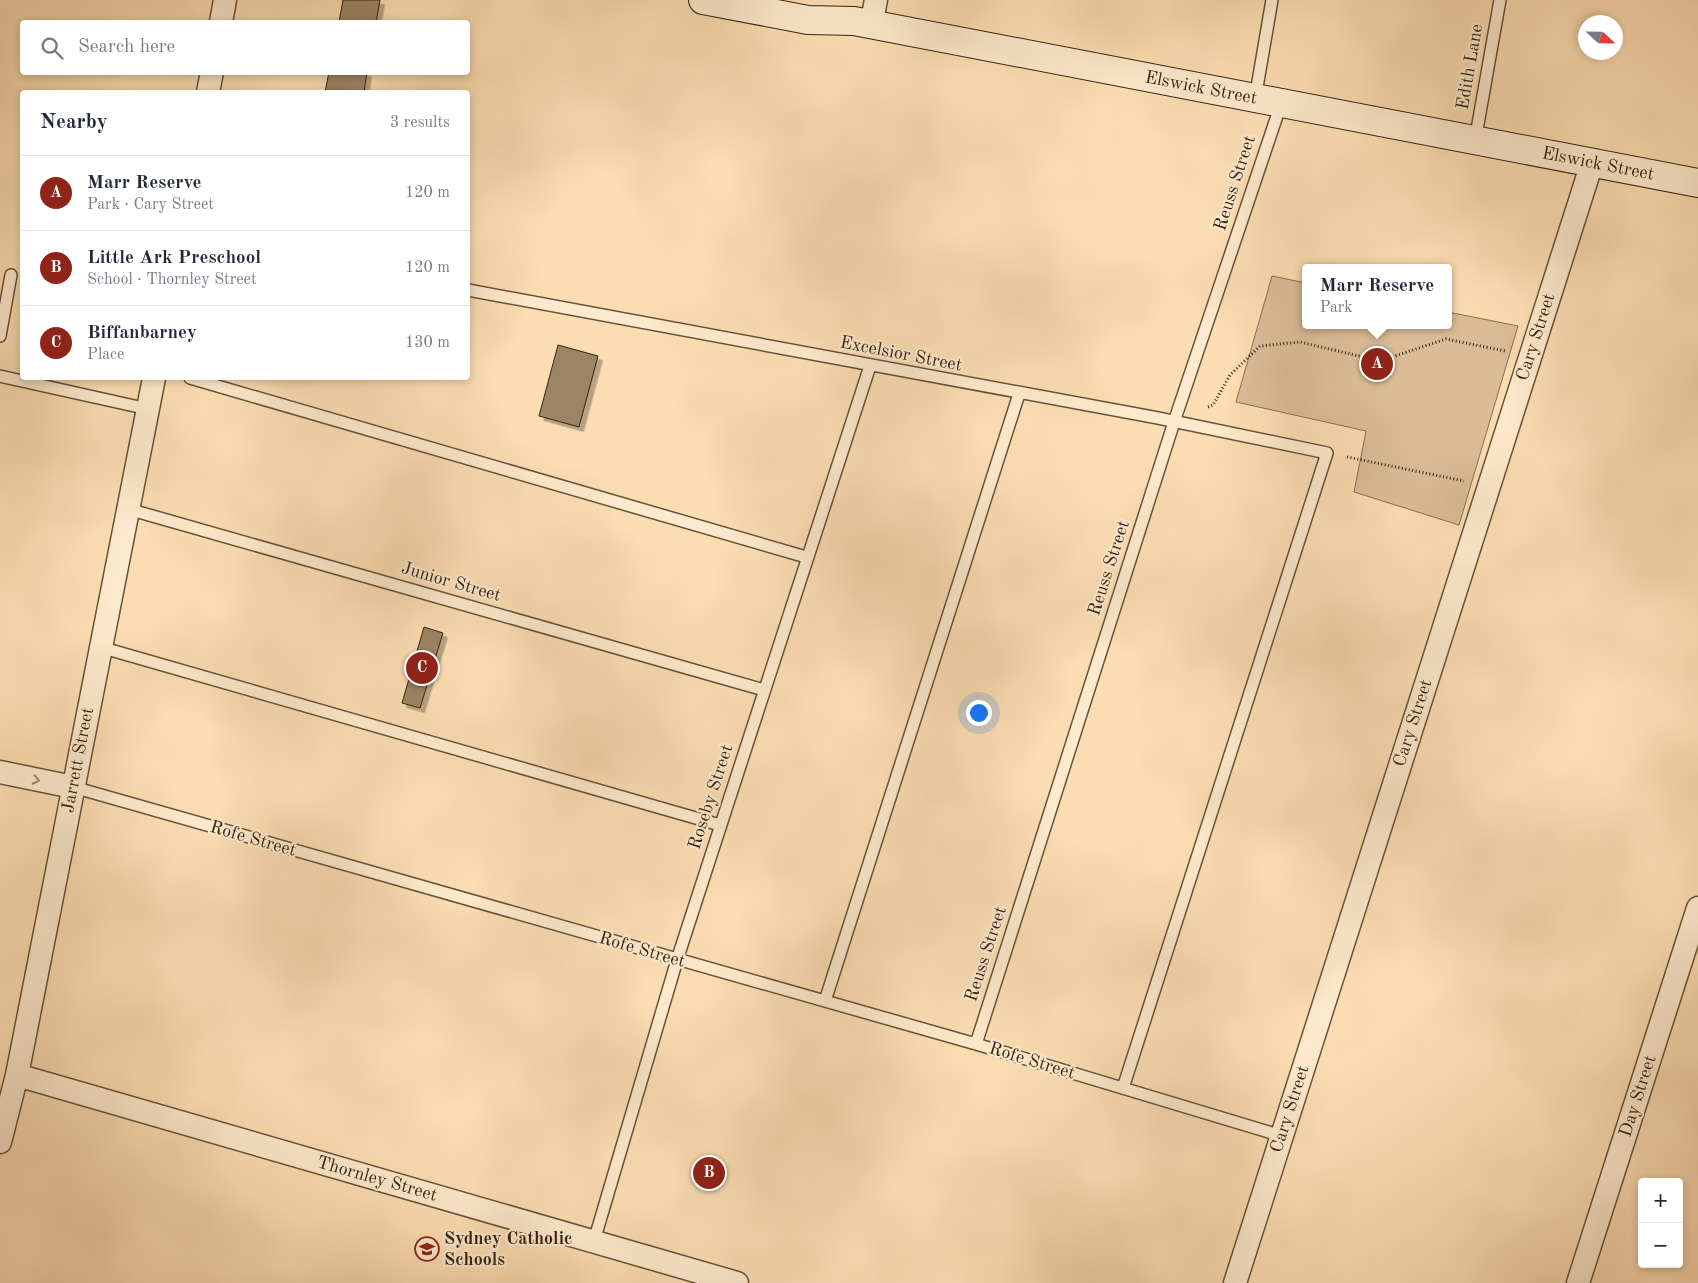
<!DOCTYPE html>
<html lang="en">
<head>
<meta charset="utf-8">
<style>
	:root { --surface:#fff; --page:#f2f2f3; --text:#1f2937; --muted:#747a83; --line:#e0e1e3; --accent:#8f2418 }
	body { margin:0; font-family:"Old Standard TT",serif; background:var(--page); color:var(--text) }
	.controls { position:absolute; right:15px; bottom:15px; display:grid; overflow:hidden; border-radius:5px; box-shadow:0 2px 8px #0003 }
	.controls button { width:45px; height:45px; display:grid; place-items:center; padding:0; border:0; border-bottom:1px solid var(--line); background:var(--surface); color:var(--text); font:25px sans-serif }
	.compass { position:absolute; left:1578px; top:15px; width:45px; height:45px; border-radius:50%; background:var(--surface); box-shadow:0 2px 8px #0003; rotate:112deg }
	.you { position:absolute; left:978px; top:712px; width:18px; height:18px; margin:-12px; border:4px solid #fff; border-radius:50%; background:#1a73e8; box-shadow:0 0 0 8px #1a73e833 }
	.badge { display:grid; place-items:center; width:32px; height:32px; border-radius:50%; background:var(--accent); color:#fff; font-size:16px; font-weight:700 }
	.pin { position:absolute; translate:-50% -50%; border:2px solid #fff; box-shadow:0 1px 5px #0006 }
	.popup { position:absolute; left:1302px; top:264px; width:150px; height:65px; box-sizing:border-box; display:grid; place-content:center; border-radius:5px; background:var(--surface); filter:drop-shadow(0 1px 4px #0005); font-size:16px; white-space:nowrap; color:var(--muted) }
	.popup b { font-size:19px; color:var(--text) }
	.popup::after { content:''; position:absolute; left:50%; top:100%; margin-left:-10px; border:10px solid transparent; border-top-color:var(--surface) }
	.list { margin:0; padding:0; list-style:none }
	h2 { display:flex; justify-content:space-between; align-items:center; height:65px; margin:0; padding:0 20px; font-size:21px }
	h2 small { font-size:16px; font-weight:400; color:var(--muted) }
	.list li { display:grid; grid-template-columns:32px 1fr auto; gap:15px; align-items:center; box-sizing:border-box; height:75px; padding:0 20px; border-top:1px solid var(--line) }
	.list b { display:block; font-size:19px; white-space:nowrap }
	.list p { margin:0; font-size:16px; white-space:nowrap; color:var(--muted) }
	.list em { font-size:16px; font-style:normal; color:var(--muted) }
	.icon { flex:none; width:28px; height:28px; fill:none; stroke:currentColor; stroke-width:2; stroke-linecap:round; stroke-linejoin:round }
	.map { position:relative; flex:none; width:1698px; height:1283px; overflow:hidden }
	.search { position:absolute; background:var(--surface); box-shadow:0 2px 8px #0003; left:20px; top:20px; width:450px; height:55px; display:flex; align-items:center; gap:12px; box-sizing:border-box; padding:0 18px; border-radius:5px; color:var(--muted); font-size:19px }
	.panel { position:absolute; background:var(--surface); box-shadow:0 2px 8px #0003; left:20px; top:90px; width:450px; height:290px; border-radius:5px }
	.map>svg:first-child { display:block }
	.green { fill:#dabd97; stroke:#877054 }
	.building { fill:#9c8465; stroke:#342312; filter:url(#shadow) }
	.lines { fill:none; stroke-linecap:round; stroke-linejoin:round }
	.lane-casing { stroke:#66523a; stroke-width:14 }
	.street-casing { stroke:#66523a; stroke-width:25 }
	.secondary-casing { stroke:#342312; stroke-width:30 }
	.path { stroke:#342312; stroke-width:3; stroke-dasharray:1 2.5; stroke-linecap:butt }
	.lane { stroke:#fde9cd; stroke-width:11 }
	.street { stroke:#fde9cd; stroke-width:22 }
	.secondary { stroke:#fde9cd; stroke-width:28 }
	.oneway { stroke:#988670 }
	.labels { text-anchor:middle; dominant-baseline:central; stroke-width:4.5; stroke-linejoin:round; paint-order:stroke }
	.street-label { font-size:18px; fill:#342312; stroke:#fde9cd }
	.poi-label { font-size:18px; font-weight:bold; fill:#342312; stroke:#fde9cd; text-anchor:start }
</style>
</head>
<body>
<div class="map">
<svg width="1698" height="1283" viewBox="0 0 1698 1283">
	<defs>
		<filter id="shadow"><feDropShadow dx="4.5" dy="4.5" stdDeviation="0" flood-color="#0004"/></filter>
	</defs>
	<rect width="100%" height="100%" fill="#fcddb2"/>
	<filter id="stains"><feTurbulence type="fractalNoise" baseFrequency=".004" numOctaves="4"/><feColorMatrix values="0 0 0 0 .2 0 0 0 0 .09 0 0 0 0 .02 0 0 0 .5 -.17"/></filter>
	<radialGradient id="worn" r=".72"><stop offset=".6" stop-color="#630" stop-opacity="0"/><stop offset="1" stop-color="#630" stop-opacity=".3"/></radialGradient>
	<!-- green -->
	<path class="green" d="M1272,276l34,7v42h142v-13l70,14 -59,199 -105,-33 12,-61 -130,-29z"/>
	<!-- building -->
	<path class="building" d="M343,0h37l-4,22h-37z
		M329,72h38l-3,20h-39z
		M558,345l40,11 -19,71 -40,-11z
		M424,627l19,6 -23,75 -18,-5z"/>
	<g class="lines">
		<!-- lane casing -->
		<g class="lane-casing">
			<path id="lane" d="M1255,99l17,-99
				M1475,141l25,-141
				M468,290l690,128 169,35 -204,635
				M0,336l11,-61
				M0,376l148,33
				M190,378l616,179
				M128,509l636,181
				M100,647l620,178
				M73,787l903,257 306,92
				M825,1001l194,-607
				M976,1044l198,-622 107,-318
				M594,1241l83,-281 193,-594"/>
		</g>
		<!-- street casing -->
		<g class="street-casing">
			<path id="street" d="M221,22l4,-22
				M871,25l5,-25
				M208,92l4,-20
				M0,772l73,15
				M17,1075l720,208
				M0,1142l17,-67 137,-697
				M1235,1283l357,-1120
				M1578,1283l120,-375"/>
		</g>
		<!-- secondary casing -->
		<g class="secondary-casing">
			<path id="secondary" d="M703,0l105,20 46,1 844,162"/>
		</g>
		<!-- path -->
		<path class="path" d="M1208,407l5,-2 17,-30 30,-29 40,-4 80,19 66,-22 59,12
			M1347,457l117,24"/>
		<!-- lane -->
		<use href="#lane" class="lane"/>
		<!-- street -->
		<use href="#street" class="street"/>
		<!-- secondary -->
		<use href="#secondary" class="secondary"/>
	</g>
	<!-- one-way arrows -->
	<defs><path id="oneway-chevron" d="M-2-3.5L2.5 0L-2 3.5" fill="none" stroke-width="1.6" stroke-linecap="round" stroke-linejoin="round" transform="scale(1.25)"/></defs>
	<use class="oneway" href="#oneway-chevron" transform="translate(36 780) rotate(12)"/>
	<!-- icons -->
	<defs>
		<g id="school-ring" transform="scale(1.25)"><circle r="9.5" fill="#fde9cd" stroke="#8f2418" stroke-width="1.5"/><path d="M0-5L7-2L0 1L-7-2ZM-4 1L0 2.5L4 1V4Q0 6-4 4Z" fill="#8f2418"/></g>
	</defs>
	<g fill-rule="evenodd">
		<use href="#school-ring" x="427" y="1249"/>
	</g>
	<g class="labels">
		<!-- street labels -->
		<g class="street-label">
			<text transform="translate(1470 67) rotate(-80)">Edith Lane</text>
			<text transform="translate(1201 88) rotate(11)">Elswick Street</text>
			<text transform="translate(1598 164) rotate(11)">Elswick Street</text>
			<text transform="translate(1235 183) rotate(-72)">Reuss Street</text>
			<text transform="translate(1536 337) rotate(-72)">Cary Street</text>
			<text transform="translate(901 354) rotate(11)">Excelsior Street</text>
			<text transform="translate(1109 568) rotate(-72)">Reuss Street</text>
			<text transform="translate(451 582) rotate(16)">Junior Street</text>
			<text transform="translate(1413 723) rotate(-72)">Cary Street</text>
			<text transform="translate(78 760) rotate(-79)">Jarrett Street</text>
			<text transform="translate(711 797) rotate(-72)">Roseby Street</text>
			<text transform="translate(253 839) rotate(16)">Rofe Street</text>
			<text transform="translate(642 950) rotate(16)">Rofe Street</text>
			<text transform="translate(986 954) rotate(-72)">Reuss Street</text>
			<text transform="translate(1032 1061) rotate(17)">Rofe Street</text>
			<text transform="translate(1638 1096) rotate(-72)">Day Street</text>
			<text transform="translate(1290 1109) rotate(-72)">Cary Street</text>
			<text transform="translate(377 1179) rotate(16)">Thornley Street</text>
		</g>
		<!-- poi labels -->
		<g class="poi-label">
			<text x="444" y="1239">Sydney Catholic<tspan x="444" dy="21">Schools</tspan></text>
		</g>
	</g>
	<rect width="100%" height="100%" filter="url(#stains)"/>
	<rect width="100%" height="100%" fill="url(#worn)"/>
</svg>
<div class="controls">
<button>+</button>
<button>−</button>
</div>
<svg class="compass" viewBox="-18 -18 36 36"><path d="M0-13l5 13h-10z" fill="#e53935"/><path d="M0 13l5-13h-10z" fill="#747a83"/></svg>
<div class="you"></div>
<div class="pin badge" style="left:1377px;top:364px">A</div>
<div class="popup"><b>Marr Reserve</b>Park</div>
<div class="pin badge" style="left:709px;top:1173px">B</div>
<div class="pin badge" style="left:422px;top:668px">C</div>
<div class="search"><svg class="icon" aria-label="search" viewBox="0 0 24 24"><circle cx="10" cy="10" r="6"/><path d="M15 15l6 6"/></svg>Search here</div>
<section class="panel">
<h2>Nearby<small>3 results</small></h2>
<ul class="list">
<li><span class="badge">A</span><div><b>Marr Reserve</b><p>Park · Cary Street</p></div><em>120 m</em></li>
<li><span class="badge">B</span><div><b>Little Ark Preschool</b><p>School · Thornley Street</p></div><em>120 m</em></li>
<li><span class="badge">C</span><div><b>Biffanbarney</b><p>Place</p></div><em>130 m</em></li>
</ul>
</section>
</div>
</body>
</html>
